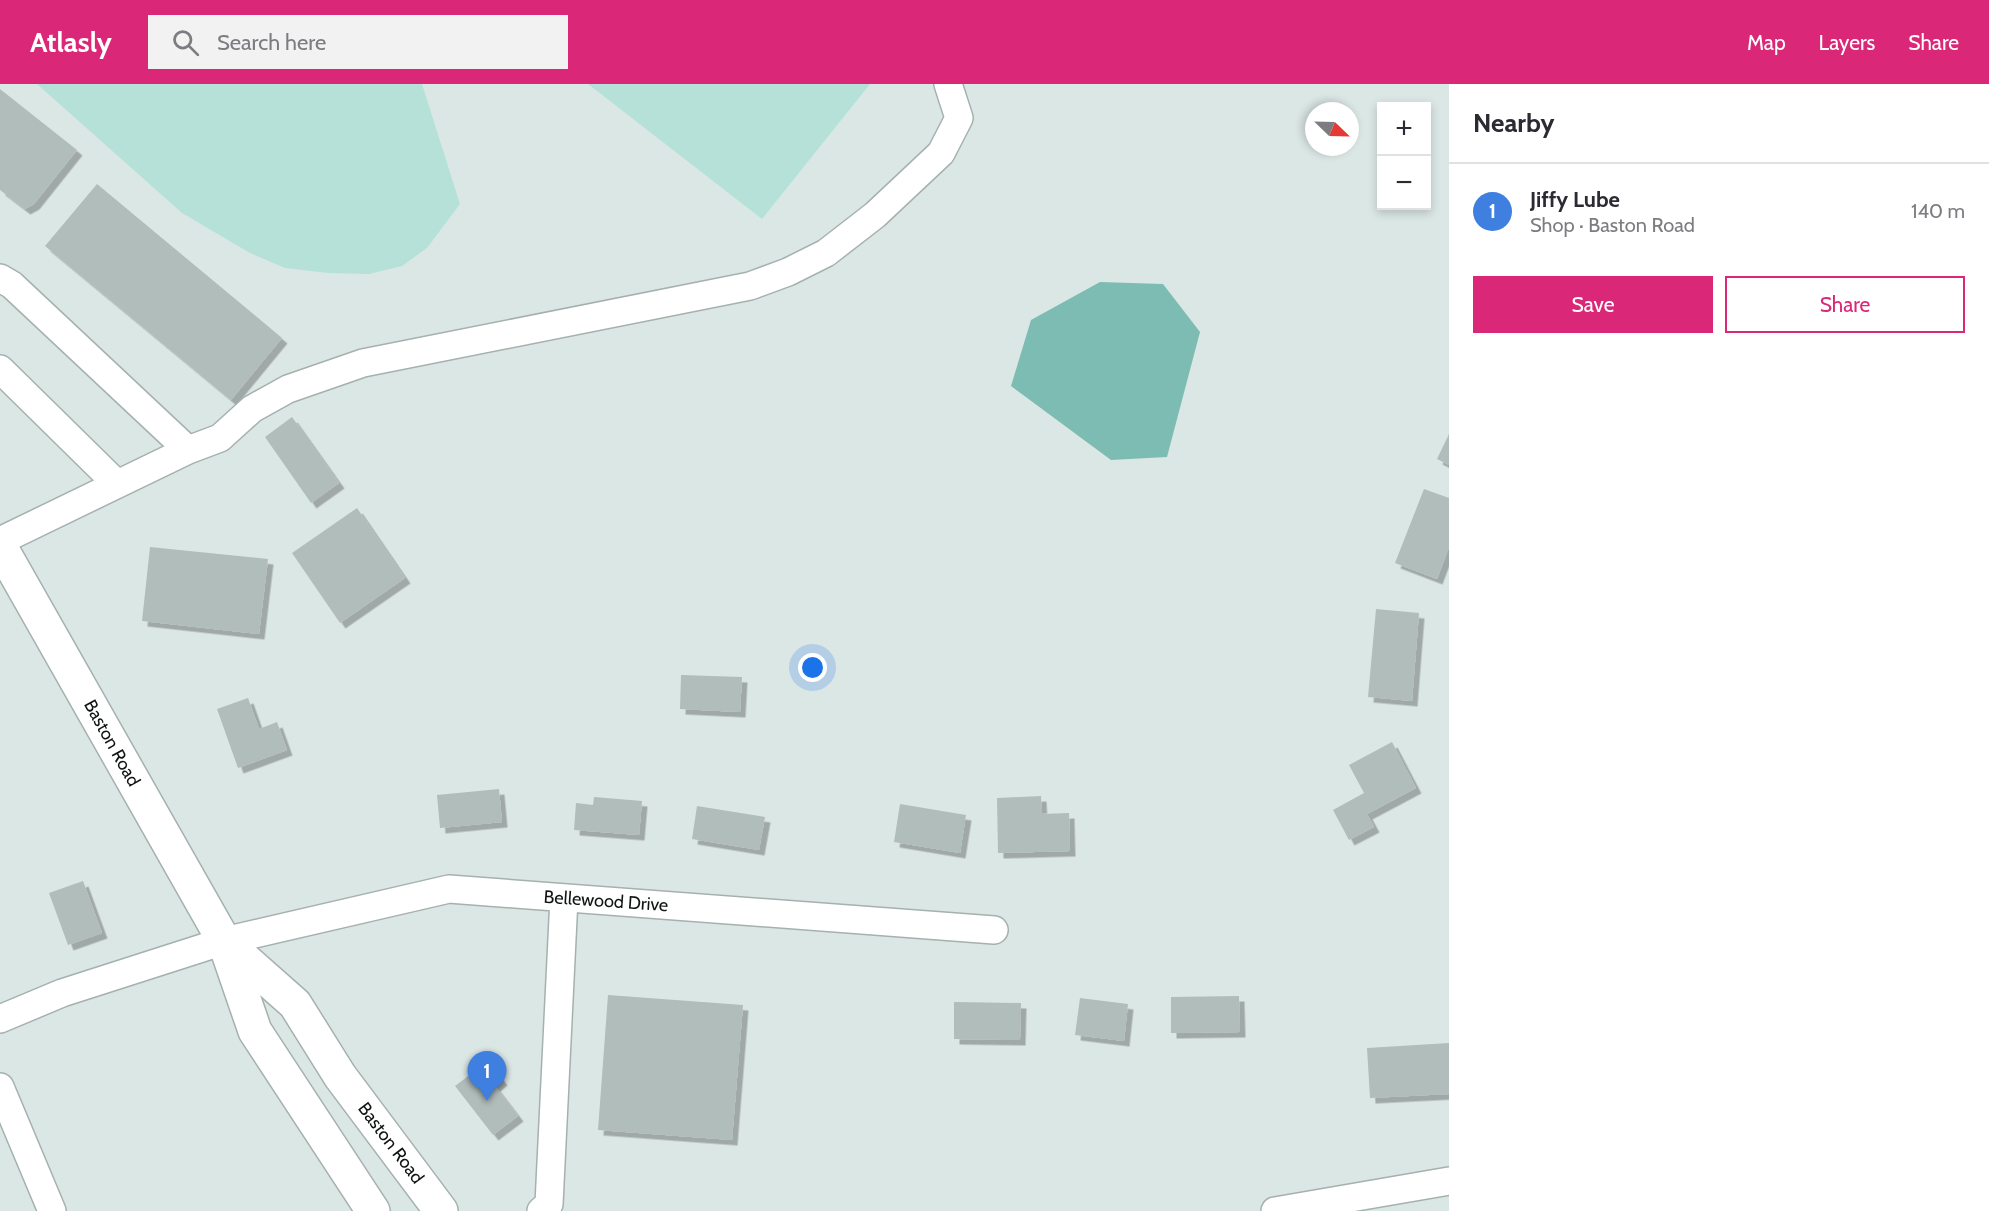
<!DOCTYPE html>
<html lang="en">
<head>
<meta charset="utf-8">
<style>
	:root { --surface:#fff; --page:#f2f2f3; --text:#2b2b33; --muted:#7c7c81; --line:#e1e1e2; --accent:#db2777 }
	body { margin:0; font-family:Cabin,sans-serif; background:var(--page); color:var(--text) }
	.controls { position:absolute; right:18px; top:18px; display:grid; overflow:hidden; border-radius:0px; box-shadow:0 3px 9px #0003 }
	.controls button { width:54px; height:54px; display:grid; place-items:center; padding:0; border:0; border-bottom:2px solid var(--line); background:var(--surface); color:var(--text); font:30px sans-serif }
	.compass { position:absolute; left:1305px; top:18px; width:54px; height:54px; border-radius:50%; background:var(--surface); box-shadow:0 3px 9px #0003; rotate:113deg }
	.you { position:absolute; left:813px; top:584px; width:21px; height:21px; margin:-15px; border:4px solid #fff; border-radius:50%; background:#1a73e8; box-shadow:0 0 0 9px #1a73e833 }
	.badge { display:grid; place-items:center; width:39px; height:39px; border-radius:50%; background:var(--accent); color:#fff; font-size:20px; font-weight:700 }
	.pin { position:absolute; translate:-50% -50px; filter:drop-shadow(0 2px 3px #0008) }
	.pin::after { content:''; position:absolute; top:32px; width:21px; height:18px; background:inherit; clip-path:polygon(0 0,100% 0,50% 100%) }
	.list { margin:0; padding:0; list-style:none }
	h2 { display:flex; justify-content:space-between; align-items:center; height:78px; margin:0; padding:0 24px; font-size:26px }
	h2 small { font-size:20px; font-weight:400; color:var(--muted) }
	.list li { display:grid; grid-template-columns:39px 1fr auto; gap:18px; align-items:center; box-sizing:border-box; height:96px; padding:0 24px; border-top:2px solid var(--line) }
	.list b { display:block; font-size:22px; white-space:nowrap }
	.list p { margin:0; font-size:20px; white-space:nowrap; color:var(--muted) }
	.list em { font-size:20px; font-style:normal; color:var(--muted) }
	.actions { display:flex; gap:12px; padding:18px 24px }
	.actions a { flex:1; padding:14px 0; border:2px solid var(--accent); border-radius:0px; text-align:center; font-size:21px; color:var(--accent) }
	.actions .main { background:var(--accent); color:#fff }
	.icon { flex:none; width:33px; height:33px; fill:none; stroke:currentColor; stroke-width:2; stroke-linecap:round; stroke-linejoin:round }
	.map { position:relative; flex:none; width:1449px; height:1127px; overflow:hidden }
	header { display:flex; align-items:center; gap:36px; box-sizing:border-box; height:84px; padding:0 30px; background:var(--accent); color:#fff }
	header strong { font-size:28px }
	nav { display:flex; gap:33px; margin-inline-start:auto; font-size:21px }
	.search { width:420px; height:54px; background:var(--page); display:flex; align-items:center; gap:15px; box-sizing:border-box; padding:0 21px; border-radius:0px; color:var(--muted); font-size:22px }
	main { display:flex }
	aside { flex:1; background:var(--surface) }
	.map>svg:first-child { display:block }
	.green { fill:#b5e1d9 }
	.water { fill:#7dbcb2 }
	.building { fill:#b1bdbb; filter:url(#shadow) }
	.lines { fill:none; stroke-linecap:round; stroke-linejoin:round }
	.minor-casing { stroke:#a5b1af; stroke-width:30 }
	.major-casing { stroke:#a5b1af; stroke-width:36 }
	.minor { stroke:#fff; stroke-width:27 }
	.major { stroke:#fff; stroke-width:33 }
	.labels { text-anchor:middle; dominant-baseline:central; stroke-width:4.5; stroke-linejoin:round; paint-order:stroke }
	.street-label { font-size:18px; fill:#101413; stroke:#fff }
</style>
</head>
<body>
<header>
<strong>Atlasly</strong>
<div class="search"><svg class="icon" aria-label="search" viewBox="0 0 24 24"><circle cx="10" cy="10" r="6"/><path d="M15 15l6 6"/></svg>Search here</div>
<nav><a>Map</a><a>Layers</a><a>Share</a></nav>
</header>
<main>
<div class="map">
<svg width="1449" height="1127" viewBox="0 0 1449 1127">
	<defs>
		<filter id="shadow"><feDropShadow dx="5.5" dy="5.5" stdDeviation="0" flood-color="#0004"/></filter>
	</defs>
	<rect width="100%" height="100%" fill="#dbe7e5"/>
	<!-- green -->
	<path class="green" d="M37,0h385l38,120 -33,44 -25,18 -33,8 -41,-1 -43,-5 -35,-15 -68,-40z
		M588,0h282l-108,135z"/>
	<!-- water -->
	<path class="water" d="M1100,198l63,2 37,48 -33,125 -56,3 -100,-74 20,-66z"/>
	<!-- building -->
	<path class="building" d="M0,5l77,61 -43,54 -9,5 -25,-19z
		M97,100l185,154 -51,62 -186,-154z
		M292,333l47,66 -28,20 -46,-66z
		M1449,350v31l-12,-6z
		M1424,405l25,9v49l-12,32 -42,-16z
		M357,424l48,70 -65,45 -48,-70z
		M150,463l118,12 -9,75 -117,-13z
		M1376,525l43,4 -7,88 -44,-4z
		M681,591l61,2 -2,35 -60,-3z
		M248,614l11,31 18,-7 10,28 -49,18 -21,-59z
		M1392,658l24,46 -49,26 7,13 -25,13 -16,-30 31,-17 -15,-28z
		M499,705l3,33 -62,6 -3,-33z
		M1041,712l1,18 27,-1 1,38 -72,2 -1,-55z
		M594,713l48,4 -3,34 -65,-5 2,-27 17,2z
		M900,720l66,11 -6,38 -66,-11z
		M697,722l68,11 -6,33 -67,-11z
		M83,797l19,52 -34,12 -19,-52z
		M608,911l135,10 -11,135 -134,-10z
		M1239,912l1,36 -69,1v-36z
		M1080,914l48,6 -4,37 -49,-6z
		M954,918l67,1 -1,37 -66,-1z
		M1449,959v51l-79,4 -3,-50z
		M488,977l14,19 -7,6 23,30 -25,19 -38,-49z"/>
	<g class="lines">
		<!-- minor casing -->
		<g class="minor-casing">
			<path id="minor" d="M0,194l12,7 176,165 32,-12 32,-29 36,-20 75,-26 387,-77 38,-14 38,-19 49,-38 66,-62 18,-35 -11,-34
				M0,285l117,115
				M0,457l188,-91
				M0,935l62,-26 162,-52 225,-52 545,41
				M0,1003l52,124
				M541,1127l8,-7 15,-306
				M1275,1127l174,-30"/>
		</g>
		<!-- major casing -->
		<g class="major-casing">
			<path id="major" d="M0,462l224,395 31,90 118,180
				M225,858l70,62 45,72 101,135"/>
		</g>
		<!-- minor -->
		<use href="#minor" class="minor"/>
		<!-- major -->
		<use href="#major" class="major"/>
	</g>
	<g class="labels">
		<!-- street labels -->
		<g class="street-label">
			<text transform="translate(112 659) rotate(61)">Baston Road</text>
			<text transform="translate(606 817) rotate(4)">Bellewood Drive</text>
			<text transform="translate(391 1059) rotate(53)">Baston Road</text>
		</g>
	</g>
</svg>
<div class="controls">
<button>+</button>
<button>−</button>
</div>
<svg class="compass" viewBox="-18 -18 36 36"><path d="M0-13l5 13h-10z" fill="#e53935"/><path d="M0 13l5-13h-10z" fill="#7c7c81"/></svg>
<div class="you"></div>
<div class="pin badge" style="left:487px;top:1017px;background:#3f7fe0">1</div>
</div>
<aside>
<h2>Nearby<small></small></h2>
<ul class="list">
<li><span class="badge" style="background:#3f7fe0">1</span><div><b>Jiffy Lube</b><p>Shop · Baston Road</p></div><em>140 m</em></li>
</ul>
<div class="actions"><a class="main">Save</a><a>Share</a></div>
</aside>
</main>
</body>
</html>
